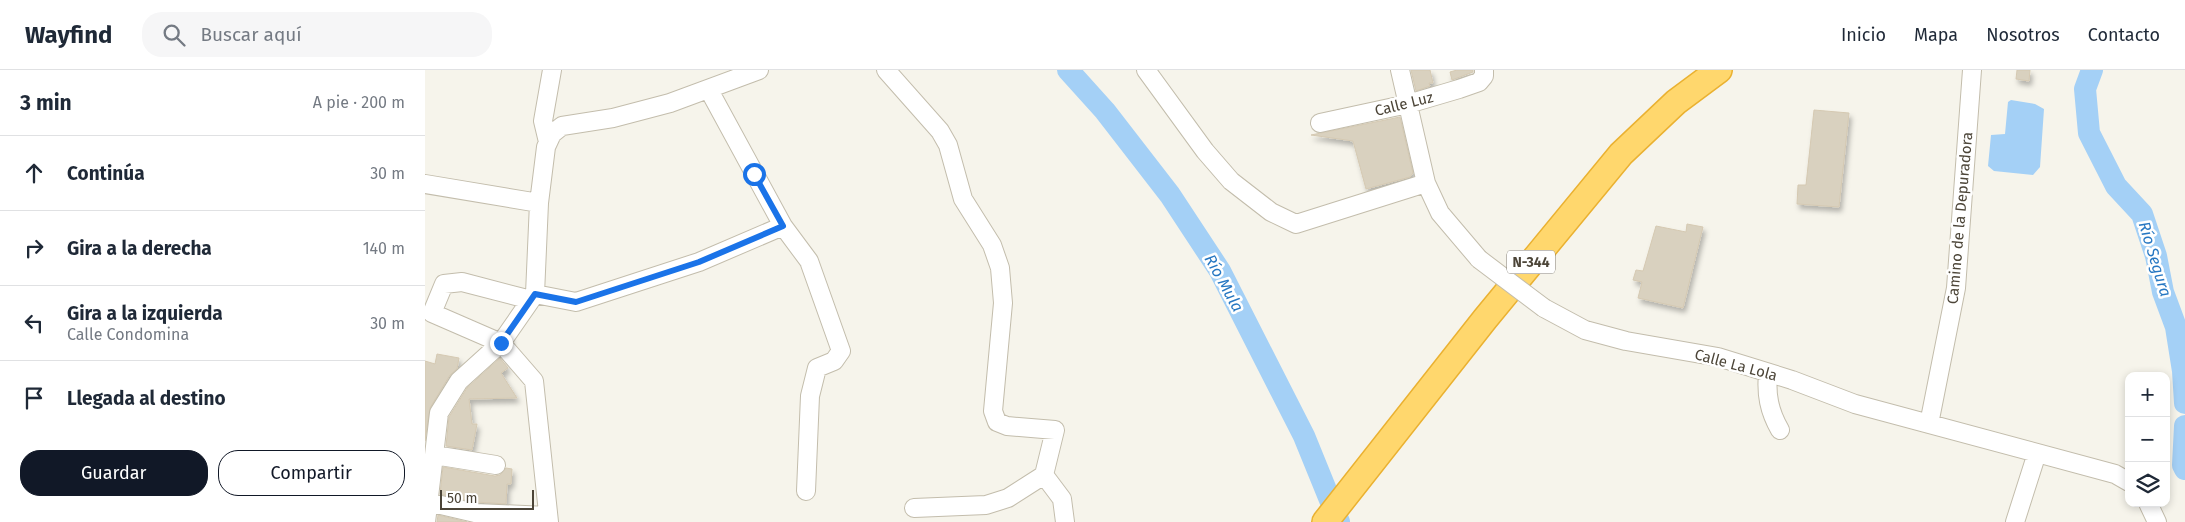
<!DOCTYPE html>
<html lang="es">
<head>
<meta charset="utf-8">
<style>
	:root { --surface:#fff; --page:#f6f6f7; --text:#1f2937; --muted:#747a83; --line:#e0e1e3; --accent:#111827 }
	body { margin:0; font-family:"Fira Sans",sans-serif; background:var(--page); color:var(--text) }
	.controls { position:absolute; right:15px; bottom:15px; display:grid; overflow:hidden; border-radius:10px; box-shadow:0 2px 8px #0003 }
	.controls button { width:45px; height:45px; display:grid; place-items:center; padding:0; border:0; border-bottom:1px solid var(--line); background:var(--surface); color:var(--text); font:25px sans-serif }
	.scale { position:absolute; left:15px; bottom:12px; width:94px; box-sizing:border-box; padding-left:5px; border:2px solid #4c4538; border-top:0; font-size:14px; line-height:18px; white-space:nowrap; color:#4c4538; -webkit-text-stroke:4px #fff; paint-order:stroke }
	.stop { position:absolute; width:15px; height:15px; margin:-11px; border:4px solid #1a73e8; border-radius:50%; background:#fff }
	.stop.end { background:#1a73e8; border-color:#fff; box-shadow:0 1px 5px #0008 }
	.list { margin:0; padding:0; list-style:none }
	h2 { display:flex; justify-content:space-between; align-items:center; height:65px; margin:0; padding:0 20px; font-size:21px }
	h2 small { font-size:16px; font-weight:400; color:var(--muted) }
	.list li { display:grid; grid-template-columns:32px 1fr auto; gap:15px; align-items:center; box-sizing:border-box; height:75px; padding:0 20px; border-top:1px solid var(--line) }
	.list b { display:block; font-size:19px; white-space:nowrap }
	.list p { margin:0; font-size:16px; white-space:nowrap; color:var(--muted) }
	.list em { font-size:16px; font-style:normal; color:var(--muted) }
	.actions { display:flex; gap:10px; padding:15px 20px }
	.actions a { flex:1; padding:11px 0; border:1px solid var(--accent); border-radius:20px; text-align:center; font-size:18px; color:var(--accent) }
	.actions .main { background:var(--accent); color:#fff }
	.icon { flex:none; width:28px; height:28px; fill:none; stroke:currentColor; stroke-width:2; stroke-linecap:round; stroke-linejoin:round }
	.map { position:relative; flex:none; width:1760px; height:452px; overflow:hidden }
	header { display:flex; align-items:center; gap:30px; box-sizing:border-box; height:70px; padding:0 25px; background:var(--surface); border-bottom:1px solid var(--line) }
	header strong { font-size:24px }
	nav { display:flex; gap:28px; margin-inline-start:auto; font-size:18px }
	.search { width:350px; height:45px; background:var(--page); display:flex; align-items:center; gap:12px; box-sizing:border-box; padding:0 18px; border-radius:20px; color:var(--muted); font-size:19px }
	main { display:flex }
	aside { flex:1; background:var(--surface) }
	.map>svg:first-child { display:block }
	.water { fill:#a4d0f6 }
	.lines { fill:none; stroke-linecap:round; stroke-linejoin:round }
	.river { stroke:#a4d0f6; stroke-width:22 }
	.building { fill:#d9d1bf; stroke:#d5c9b2; filter:url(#shadow) }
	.minor-casing { stroke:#c3bdac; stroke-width:20 }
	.highway-casing { stroke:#eab131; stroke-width:28 }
	.minor { stroke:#fff; stroke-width:18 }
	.highway { stroke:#ffd76d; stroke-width:25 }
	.minor-bridge-casing { stroke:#c3bdac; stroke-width:20; stroke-linecap:butt }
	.minor-bridge { stroke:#fff; stroke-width:18 }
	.route { stroke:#1a73e8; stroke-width:6 }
	.labels { text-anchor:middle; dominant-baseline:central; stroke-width:5; stroke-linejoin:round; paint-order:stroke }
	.shield { fill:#fff; stroke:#827d74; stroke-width:1 }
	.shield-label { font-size:14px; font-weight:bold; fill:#4c4538 }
	.street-label { font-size:15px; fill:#4c4538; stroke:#fff }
	.water-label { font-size:16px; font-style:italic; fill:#2677c2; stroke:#fff }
</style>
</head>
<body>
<header>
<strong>Wayfind</strong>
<div class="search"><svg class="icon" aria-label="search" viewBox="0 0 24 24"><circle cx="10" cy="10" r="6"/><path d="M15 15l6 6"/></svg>Buscar aquí</div>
<nav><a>Inicio</a><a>Mapa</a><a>Nosotros</a><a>Contacto</a></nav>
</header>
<main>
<aside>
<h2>3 min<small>A pie · 200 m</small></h2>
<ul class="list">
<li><svg class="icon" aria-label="ahead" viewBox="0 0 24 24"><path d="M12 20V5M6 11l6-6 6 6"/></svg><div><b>Continúa</b></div><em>30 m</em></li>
<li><svg class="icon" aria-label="right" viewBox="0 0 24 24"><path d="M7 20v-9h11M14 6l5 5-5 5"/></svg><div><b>Gira a la derecha</b></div><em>140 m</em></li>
<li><svg class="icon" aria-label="left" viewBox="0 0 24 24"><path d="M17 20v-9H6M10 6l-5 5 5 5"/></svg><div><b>Gira a la izquierda</b><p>Calle Condomina</p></div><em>30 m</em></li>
<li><svg class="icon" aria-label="arrive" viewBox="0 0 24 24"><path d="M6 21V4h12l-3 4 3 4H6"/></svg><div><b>Llegada al destino</b></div></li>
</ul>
<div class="actions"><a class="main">Guardar</a><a>Compartir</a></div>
</aside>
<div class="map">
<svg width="1760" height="452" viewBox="0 0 1760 452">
	<defs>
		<filter id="shadow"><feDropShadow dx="2.5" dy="4.5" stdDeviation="2.5" flood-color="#0004"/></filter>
	</defs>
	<rect width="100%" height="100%" fill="#f6f4eb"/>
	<!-- water -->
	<path class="water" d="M1586,30l24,4 9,5 -4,58 -7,8 -39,-4 -6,-5 3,-31 14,-1 3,-32z"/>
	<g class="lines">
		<!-- river -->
		<path class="river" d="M643,0l37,41 65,84 50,76 84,165 35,86
			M1667,0l-7,19 4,44 27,53 26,28 14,42 7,36 13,35 7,44 2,32
			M1760,356l-2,39 2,4"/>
	</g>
	<!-- building -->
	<path class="building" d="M986,0h19l3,13h-4l1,3 -14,5z
		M1032,0h16v2l-21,8 -2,-8z
		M1592,0h13l-1,11 -13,-2z
		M1389,40l35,3 -10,94 -42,-3 1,-19h8z
		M975,47l13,56 -3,4 -44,12 -13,-48 -42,-6z
		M1262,154l16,3 -20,81 -45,-10 4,-16 -9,-2 3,-10 7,1 13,-45 30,6z
		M12,284l22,4 -2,11 -7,6 -20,33 -5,33v-80l10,3z
		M75,288l8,10 -7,5 16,25 -48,1 3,25h5l-5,26 -26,-4 3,-29 18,-29z
		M18,397l52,9 5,-1 6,-7 6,1 -1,15h-4l-1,20 -30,-2 -36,-8z
		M13,445l29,7h-30z"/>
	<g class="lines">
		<!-- minor casing -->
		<g class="minor-casing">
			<path id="minor" d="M461,0l54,61 8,14 15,54 29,46 8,23 3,35 -10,108 4,11 10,4 48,4 -11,45 18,24 3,23
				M721,0l59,81 26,30 40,31 25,12 130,-41
				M975,0l26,113 14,30 39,46
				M895,53l88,-19 51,-15 20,-7 5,-6v-6
				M123,72l-5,-21 9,-51
				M0,114l114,19
				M358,156l26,35 32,90 -7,10 -17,7 -7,28 -4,95
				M110,224l41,8 123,-40 84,-36 -74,-136
				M110,224l4,-91 7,-56 6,-13 10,-8 51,-8 57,-15 89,-33
				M106,230l-69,-18 -18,2 -12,29 69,30 33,38 15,141
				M1119,238l41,22 41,11 92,16 74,23 63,24 260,70 14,8
				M1343,303c-2,21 1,38 12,57
				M1504,354l27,-136 16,-218
				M9,385l62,10
				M3,432l47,11 73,3
				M1723,433l9,19
				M489,438l72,-3 22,-7 36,-23
				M1,452l13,-109 20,-32 42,-38 34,-49
				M1590,452l22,-69"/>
		</g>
		<!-- highway casing -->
		<g class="highway-casing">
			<path id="highway" d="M900,452l160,-203 136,-165 55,-52 43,-32"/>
		</g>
		<!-- minor -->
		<use href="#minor" class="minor"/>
		<!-- highway -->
		<use href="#highway" class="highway"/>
		<!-- minor-bridge casing -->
		<g class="minor-bridge-casing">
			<path id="minor-bridge" d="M1054,189l65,49"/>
		</g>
		<!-- minor-bridge -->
		<use href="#minor-bridge" class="minor-bridge"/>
	</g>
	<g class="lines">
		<!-- route -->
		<path class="route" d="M76,273l34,-49 41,8 123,-40 84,-36 -29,-52"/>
	</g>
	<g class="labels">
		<!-- shield labels -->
		<rect class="shield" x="1082" y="180.5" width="48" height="23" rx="4"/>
		<g class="shield-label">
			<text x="1106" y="192">N-344</text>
		</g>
		<!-- street labels -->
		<g class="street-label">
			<text transform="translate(979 34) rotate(-14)">Calle Luz</text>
			<text transform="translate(1535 148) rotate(-85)">Camino de la Depuradora</text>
			<text transform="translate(1311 295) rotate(15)">Calle La Lola</text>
		</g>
		<!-- water labels -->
		<g class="water-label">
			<text transform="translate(1730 189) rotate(73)">Río Segura</text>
			<text transform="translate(799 213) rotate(61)">Río Mula</text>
		</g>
	</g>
</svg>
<div class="controls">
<button>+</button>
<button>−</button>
<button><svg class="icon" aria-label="layers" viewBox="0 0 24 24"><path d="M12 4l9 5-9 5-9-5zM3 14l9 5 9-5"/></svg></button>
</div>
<div class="scale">50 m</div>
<div class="stop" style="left:329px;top:104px"></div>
<div class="stop end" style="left:76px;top:273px"></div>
</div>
</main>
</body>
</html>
